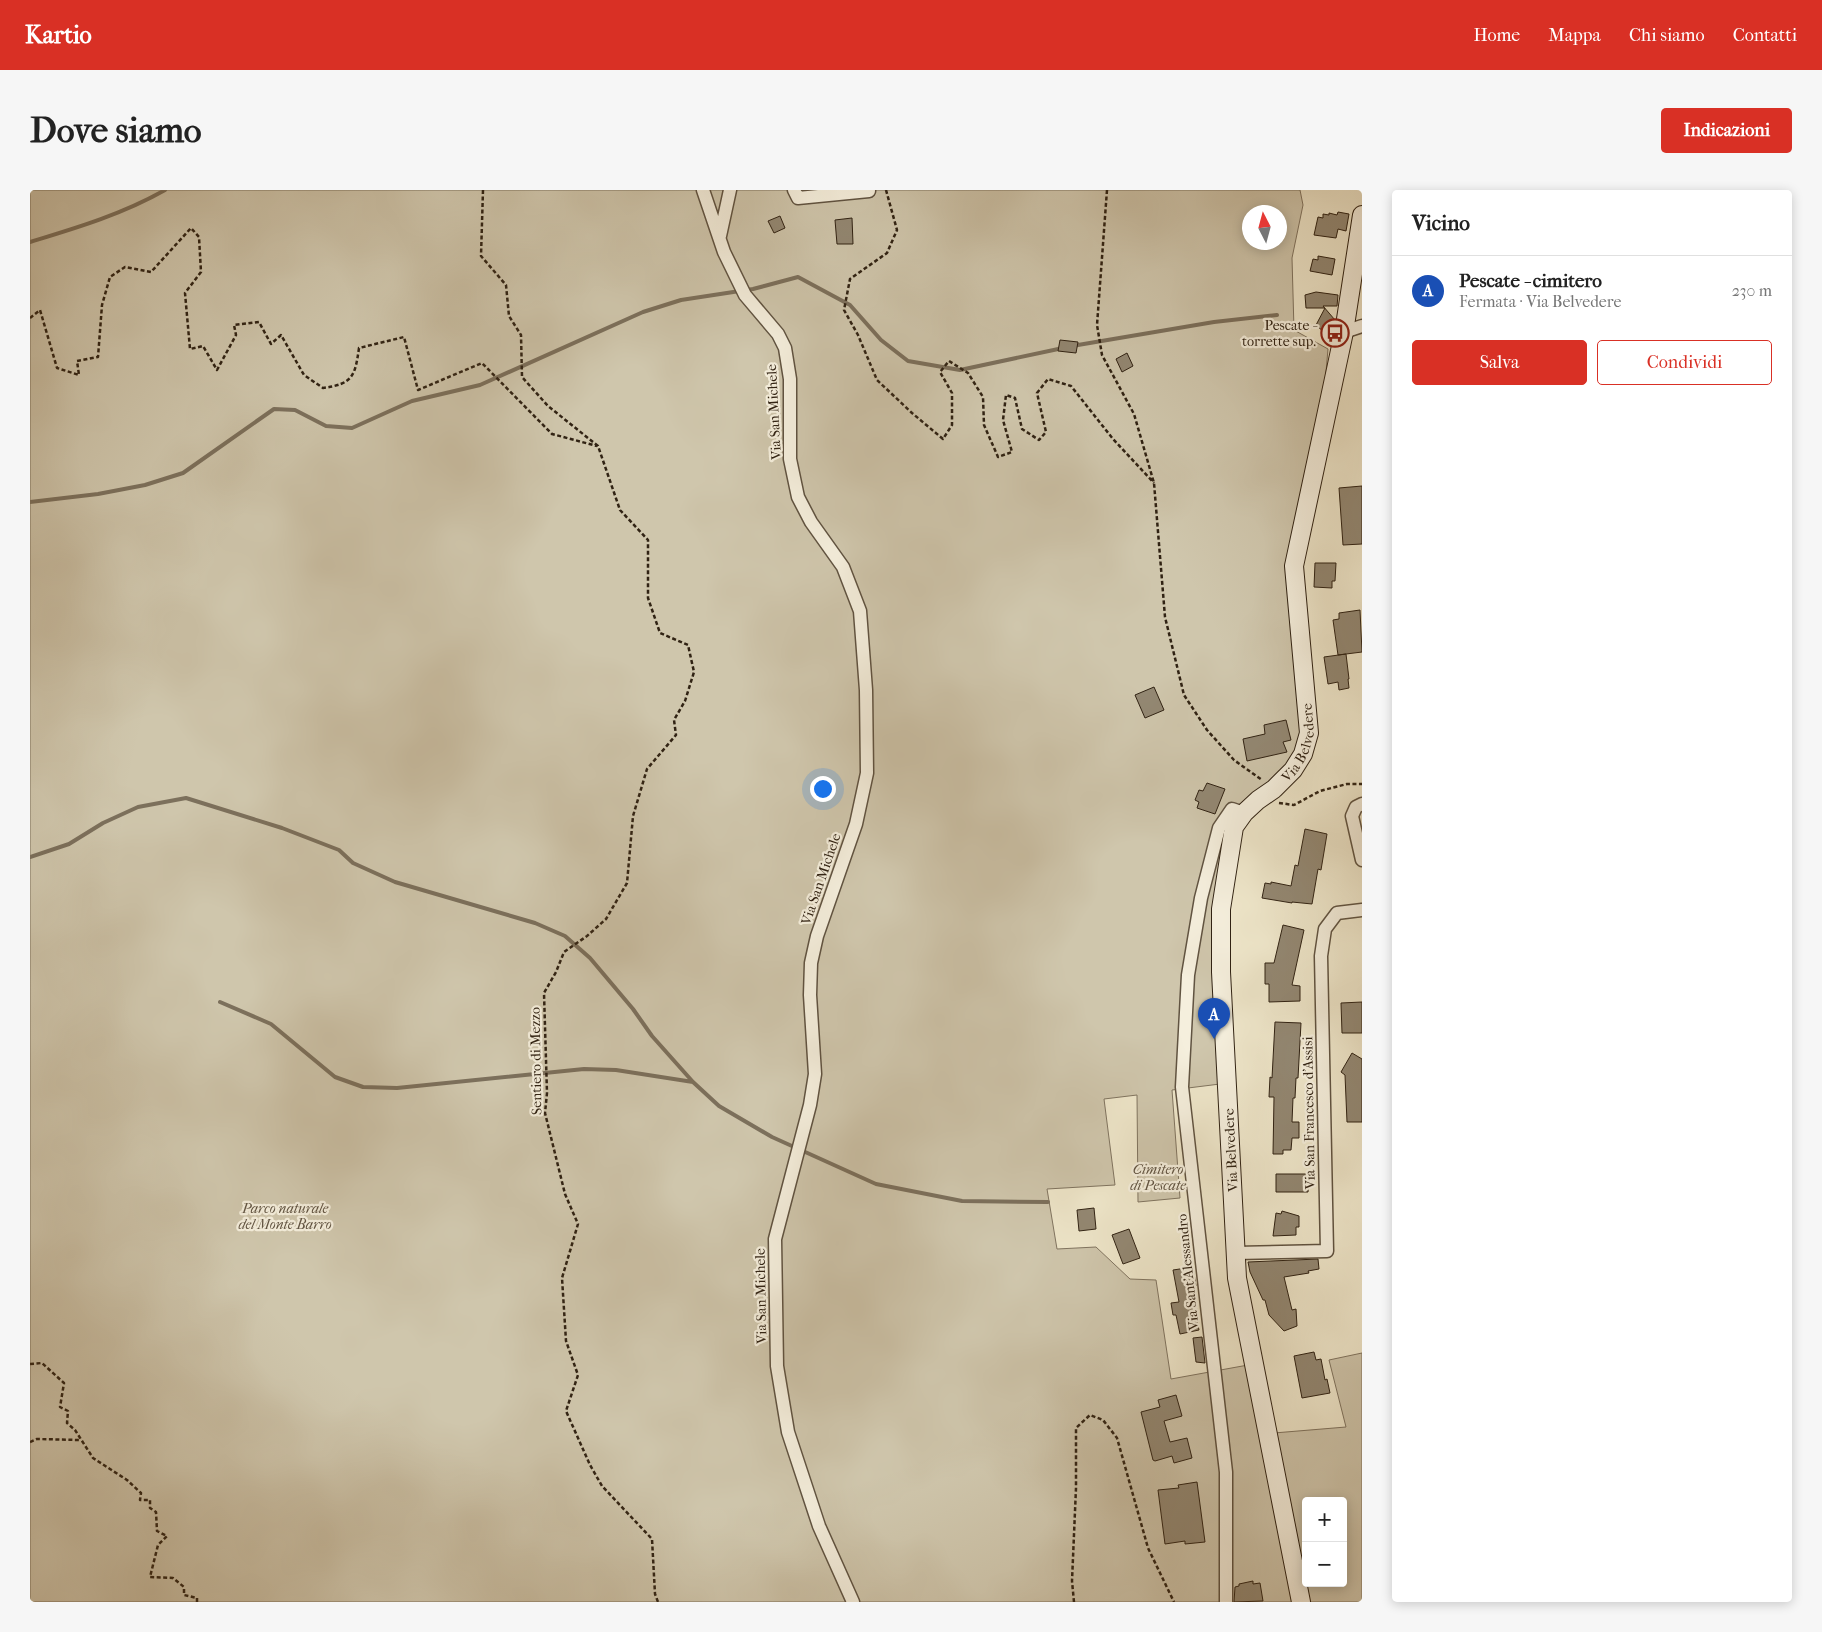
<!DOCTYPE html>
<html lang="it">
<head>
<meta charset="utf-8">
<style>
	:root { --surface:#fff; --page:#f6f6f6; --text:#222; --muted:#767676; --line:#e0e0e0; --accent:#d93025 }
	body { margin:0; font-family:"IM FELL French Canon",serif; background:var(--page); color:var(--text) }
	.controls { position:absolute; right:15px; bottom:15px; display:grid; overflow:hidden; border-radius:5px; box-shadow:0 2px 12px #0003 }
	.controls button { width:45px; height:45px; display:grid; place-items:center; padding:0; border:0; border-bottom:1px solid var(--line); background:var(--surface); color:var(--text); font:25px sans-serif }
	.compass { position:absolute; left:1212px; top:15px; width:45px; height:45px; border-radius:50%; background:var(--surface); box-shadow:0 2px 12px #0003; rotate:354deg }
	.you { position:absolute; left:792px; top:598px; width:18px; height:18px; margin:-12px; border:4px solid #fff; border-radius:50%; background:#1a73e8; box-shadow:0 0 0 8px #1a73e833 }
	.badge { display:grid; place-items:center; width:32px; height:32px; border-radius:50%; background:var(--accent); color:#fff; font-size:16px; font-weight:700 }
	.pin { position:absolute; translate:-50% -41px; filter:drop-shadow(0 1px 2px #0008) }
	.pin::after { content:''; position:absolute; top:26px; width:18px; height:15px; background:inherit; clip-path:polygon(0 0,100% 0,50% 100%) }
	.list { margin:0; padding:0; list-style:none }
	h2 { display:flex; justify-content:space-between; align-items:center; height:65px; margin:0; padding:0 20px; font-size:21px }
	h2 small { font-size:16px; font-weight:400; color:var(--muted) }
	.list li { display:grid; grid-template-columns:32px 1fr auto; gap:15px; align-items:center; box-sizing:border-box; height:70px; padding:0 20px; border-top:1px solid var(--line) }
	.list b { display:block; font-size:19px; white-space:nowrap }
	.list p { margin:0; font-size:16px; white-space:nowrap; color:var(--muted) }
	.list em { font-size:16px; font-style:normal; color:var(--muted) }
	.actions { display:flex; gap:10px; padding:15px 20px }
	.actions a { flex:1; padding:11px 0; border:1px solid var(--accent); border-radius:5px; text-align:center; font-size:18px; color:var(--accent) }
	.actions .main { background:var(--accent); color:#fff }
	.map { position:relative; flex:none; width:1332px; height:1412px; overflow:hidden; border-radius:5px }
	header { display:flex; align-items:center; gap:30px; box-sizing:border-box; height:70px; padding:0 25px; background:var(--accent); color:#fff }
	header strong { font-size:24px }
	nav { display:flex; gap:28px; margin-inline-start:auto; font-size:18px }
	.intro { display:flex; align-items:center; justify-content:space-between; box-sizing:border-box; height:120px; padding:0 30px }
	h1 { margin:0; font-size:35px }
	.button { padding:12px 22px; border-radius:5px; background:var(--accent); color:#fff; font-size:18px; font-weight:700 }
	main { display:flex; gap:30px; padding:0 30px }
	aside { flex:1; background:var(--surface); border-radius:5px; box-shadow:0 2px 12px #0003 }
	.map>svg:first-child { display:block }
	.green { fill:#cfc6ac; stroke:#807460; fill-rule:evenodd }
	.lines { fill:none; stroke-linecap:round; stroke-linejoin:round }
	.stream { stroke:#7c705c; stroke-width:4 }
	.building { fill:#938873; stroke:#302213 }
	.street-casing { stroke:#605341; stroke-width:15 }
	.secondary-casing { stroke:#302213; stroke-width:20 }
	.path { stroke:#302213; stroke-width:2.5; stroke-dasharray:4 2.5; stroke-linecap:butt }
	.street { stroke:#f5efdd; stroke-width:12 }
	.secondary { stroke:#f5efdd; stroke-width:18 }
	.labels { text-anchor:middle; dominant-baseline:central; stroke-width:4.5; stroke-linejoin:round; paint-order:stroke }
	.poi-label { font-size:14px; fill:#302213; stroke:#f5efdd; text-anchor:end }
	.street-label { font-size:14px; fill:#302213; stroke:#f5efdd }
	.park-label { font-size:14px; font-style:italic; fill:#605341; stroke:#f5efdd }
</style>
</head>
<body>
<header>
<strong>Kartio</strong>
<nav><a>Home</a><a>Mappa</a><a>Chi siamo</a><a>Contatti</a></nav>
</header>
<div class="intro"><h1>Dove siamo</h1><a class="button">Indicazioni</a></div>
<main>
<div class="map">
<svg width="1332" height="1412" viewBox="0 0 1332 1412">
	<rect width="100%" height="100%" fill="#efe7cb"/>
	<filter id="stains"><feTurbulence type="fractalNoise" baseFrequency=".004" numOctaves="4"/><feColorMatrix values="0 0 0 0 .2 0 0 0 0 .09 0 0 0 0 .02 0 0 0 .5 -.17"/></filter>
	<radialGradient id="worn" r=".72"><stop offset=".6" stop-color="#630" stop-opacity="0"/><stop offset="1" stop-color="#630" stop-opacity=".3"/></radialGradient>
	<!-- green -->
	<path class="green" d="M0,0h1270l3,15 -11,53 2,72 34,19 -5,57 -18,78 -3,93 6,176 -59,65 -11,21 -12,44 2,200 -56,7 8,108 -42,4 -1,-107 -33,4 11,86 -68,4 10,60 39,-2 34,32 26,1 15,99 77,-14 14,69 84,-7 -17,-67 33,-7v249h-1332zM1220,22h30v30h-30zM1276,1311h37v82h-37z"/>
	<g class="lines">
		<!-- stream -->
		<path class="stream" d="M0,52c46,-14 93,-28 135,-52
			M1042,156l142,-24 63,-7
			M0,312l68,-8 47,-9 38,-12 91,-64 21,1 31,16 26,2 60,-27 68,-16 163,-73 38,-12 72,-11 45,-12 52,28 31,35 27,21 52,9 103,-22
			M0,667l39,-13 34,-21 35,-16 48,-9 96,30 57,22 14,13 42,19 140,41 30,13 25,22 43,51 19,27 41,46 26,24 53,31 104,47 86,17 86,1
			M190,812l51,22 64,53 28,10 34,1 187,-19 32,1 77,12"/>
	</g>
	<!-- building -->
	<path class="building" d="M1308,22l11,2 -3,17 -8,-2 -2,9 -22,-3 4,-18 5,1v-4l6,1v-2l8,2z
		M750,26l5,12 -11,5 -6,-12z
		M822,28l1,26h-16l-2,-24z
		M1288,66l17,3 -3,16 -22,-4 3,-12 5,1z
		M1286,102l22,3 -1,11h-14l12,14 -3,15 -6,-1 -10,-9 9,-17h-19l-1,-13z
		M1030,150l18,2 -2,11 -18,-2z
		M1097,163l6,13 -11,6 -6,-13z
		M1332,296v58l-19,1 -4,-57z
		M1285,373h21l-1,18h-3v7l-18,-1z
		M1330,420l2,42 -24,3 -5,-35 6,-1v-6z
		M1316,464l3,25h-1l1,9 -10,2 -1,-8 -10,2 -4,-27z
		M1124,497l10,23 -19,8 -10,-23z
		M1256,530l5,20 -8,2 4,10 -40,9 -4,-22 22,-5 -1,-9z
		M1177,593l18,6 -10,25 -18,-6 2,-6 -4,-2 4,-10 4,1z
		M1275,639l22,5 -6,36 -3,-1 -6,35 -20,-2v1l-30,-5 3,-15 6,1v-2l20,4 4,-21 3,1z
		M1253,735l21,5 -12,55 8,1v15l-31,1v-18h-4v-21h9z
		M1332,812v31h-20l-1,-30z
		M1245,832l26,1 -3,55h-2l-1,20h-2l-1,24h7v16h-7l-1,12h-8v4h-10l1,-57h-5l1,-20 2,1z
		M1322,863l10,6v63h-15l-2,-47 -4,-3z
		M1246,984h33l-1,18h-32z
		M1064,1018l2,21 -17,2 -2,-21z
		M1252,1021l17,5v11h-3v8l-23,1 3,-23 5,1z
		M1099,1039l11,29 -17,6 -11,-29z
		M1288,1069l1,10 -11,2 1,2 -25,4 8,33 4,-1 1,17 -13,5 -15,-16 -4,-15h-2l-13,-28 -2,-10z
		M1163,1077l3,19 -6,1 9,43 -19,4 -4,-19h-3l-2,-12 8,-1 -6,-32z
		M1172,1147l3,26 -9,-1 -3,-24z
		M1284,1162l2,8 5,-1 4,21 2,-1 3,14 -28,5 -8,-42z
		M1146,1205l6,21 -18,5 6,21 17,-4 5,20 -18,5 -2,-7 -17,5 -2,-1 -12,-48 19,-5 -2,-7z
		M1167,1292l8,60 -20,2v-3l-20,3 -7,-54 21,-2 -1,-3z
		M1223,1391v3l7,-1 3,18 -29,1 1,-15 4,-1v-2z"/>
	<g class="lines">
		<!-- street casing -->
		<g class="street-casing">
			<path id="street" d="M673,0l21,62 21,43 33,39 7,14 5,31v80l8,38 13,25 32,45 17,44 6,79 1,83 -11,51 -39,112 -6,27 -1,32 5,79 -5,31 -35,134 2,127 11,66 31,94 34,76
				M764,0l4,8 71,-7
				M690,46l10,-46
				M1314,142l18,-6
				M1332,614l-6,3 -4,9 10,44
				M1206,1063l91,-2 -6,-295 4,-27 12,-16 25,-3
				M1196,1412v-130l-44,-385 6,-112 13,-77 18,-70 13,-19 12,4"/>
		</g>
		<!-- secondary casing -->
		<g class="secondary-casing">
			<g id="secondary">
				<path id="s1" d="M1271,1412l-64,-324 -16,-306v-63l13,-82 10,-14 14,-13 16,-11 19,-19 10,-16 6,-21 -15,-167 50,-234 18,-117"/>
			</g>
		</g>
		<!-- path -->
		<path class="path" d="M453,0l-2,66 25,29 3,31 12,19 1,42 26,29 50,40 22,64 28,30v58l12,35 28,12 6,27 -9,29 -11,19 2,15 -29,34 -14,47 -6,67 -21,36 -19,17 -23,16 -8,20 -12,21 3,100 -2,20 20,81 13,30 -16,54 4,63 12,34 -12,36 24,54 12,21 50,53 3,55 3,8
			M856,0l11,40 -10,23 -37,26 -6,31 14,25 19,45 35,33 31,26 9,-14v-32l-12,-21 9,-11 19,12 15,24 1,28 14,32 14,-5 -9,-32 3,-25 9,3 7,31 17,11 7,-8 -9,-39 11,-14 23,7 42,53 41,44
			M1077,0l-10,135 5,30 32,59 20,69 11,134 19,78 23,35 27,30 28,20
			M0,128l10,-8 17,58 22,7 -2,-14 21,-4 4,-52 8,-28 15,-10 26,5 40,-44 8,9 2,35 -16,21 5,56 13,-3 14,24 19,-35 -2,-10 25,-3 12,22 10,-9 23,40 19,13c30,-4 32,-12 36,-40l45,-11 14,53 64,-27 70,71 45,12
			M1249,613l15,2 26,-14 27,-7h15
			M0,1174l12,-1 22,20 -4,24 8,4 -1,12 8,7 18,28 34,22 14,13 -1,7h10v8l6,4 1,19 10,5 -9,9 -8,32 23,1 11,9v8l13,3v4
			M0,1252l7,-3 43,1
			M1044,1412l-2,-21 4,-93v-60l14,-13 13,5 14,18 31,110 26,54"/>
		<!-- street -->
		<use href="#street" class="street"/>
		<!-- secondary -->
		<use href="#secondary" class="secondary"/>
	</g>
	<!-- icons -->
	<defs>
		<g id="bus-ring" transform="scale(1.4375)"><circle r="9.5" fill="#f5efdd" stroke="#8f2418" stroke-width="1.5"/><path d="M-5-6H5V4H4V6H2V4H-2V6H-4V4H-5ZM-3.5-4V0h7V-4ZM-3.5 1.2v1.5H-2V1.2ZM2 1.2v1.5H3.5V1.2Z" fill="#8f2418"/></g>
	</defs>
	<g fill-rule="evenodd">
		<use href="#bus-ring" x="1305" y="143"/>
	</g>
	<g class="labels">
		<!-- poi labels -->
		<g class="poi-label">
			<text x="1286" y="135">Pescate -<tspan x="1286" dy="16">torrette sup.</tspan></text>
		</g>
		<!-- street labels -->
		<g class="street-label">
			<text transform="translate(744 222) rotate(-93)">Via San Michele</text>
			<text stroke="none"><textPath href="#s1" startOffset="894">Via Belvedere</textPath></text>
			<text transform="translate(791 689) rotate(-71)">Via San Michele</text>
			<text transform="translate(506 871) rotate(-91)">Sentiero di Mezzo</text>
			<text transform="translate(1279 923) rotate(-91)">Via San Francesco d'Assisi</text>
			<text transform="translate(1201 960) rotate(-93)">Via Belvedere</text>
			<text transform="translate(1158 1082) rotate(-96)">Via Sant'Alessandro</text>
			<text transform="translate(731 1106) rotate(-91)">Via San Michele</text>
		</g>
		<!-- park labels -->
		<g class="park-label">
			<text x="1128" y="979">Cimitero<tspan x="1128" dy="16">di Pescate</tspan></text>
			<text x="255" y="1018">Parco naturale<tspan x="255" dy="16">del Monte Barro</tspan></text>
		</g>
	</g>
	<rect width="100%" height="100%" filter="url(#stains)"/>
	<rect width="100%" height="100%" fill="url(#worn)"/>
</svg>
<div class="controls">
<button>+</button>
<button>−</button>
</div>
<svg class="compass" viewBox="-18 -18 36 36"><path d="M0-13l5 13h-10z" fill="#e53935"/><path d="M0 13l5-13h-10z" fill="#767676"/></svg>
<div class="you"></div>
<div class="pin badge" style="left:1184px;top:849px;background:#1a4fb4">A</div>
</div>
<aside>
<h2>Vicino<small></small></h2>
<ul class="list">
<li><span class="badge" style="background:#1a4fb4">A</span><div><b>Pescate - cimitero</b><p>Fermata · Via Belvedere</p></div><em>230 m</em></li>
</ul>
<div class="actions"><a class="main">Salva</a><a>Condividi</a></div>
</aside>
</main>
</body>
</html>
